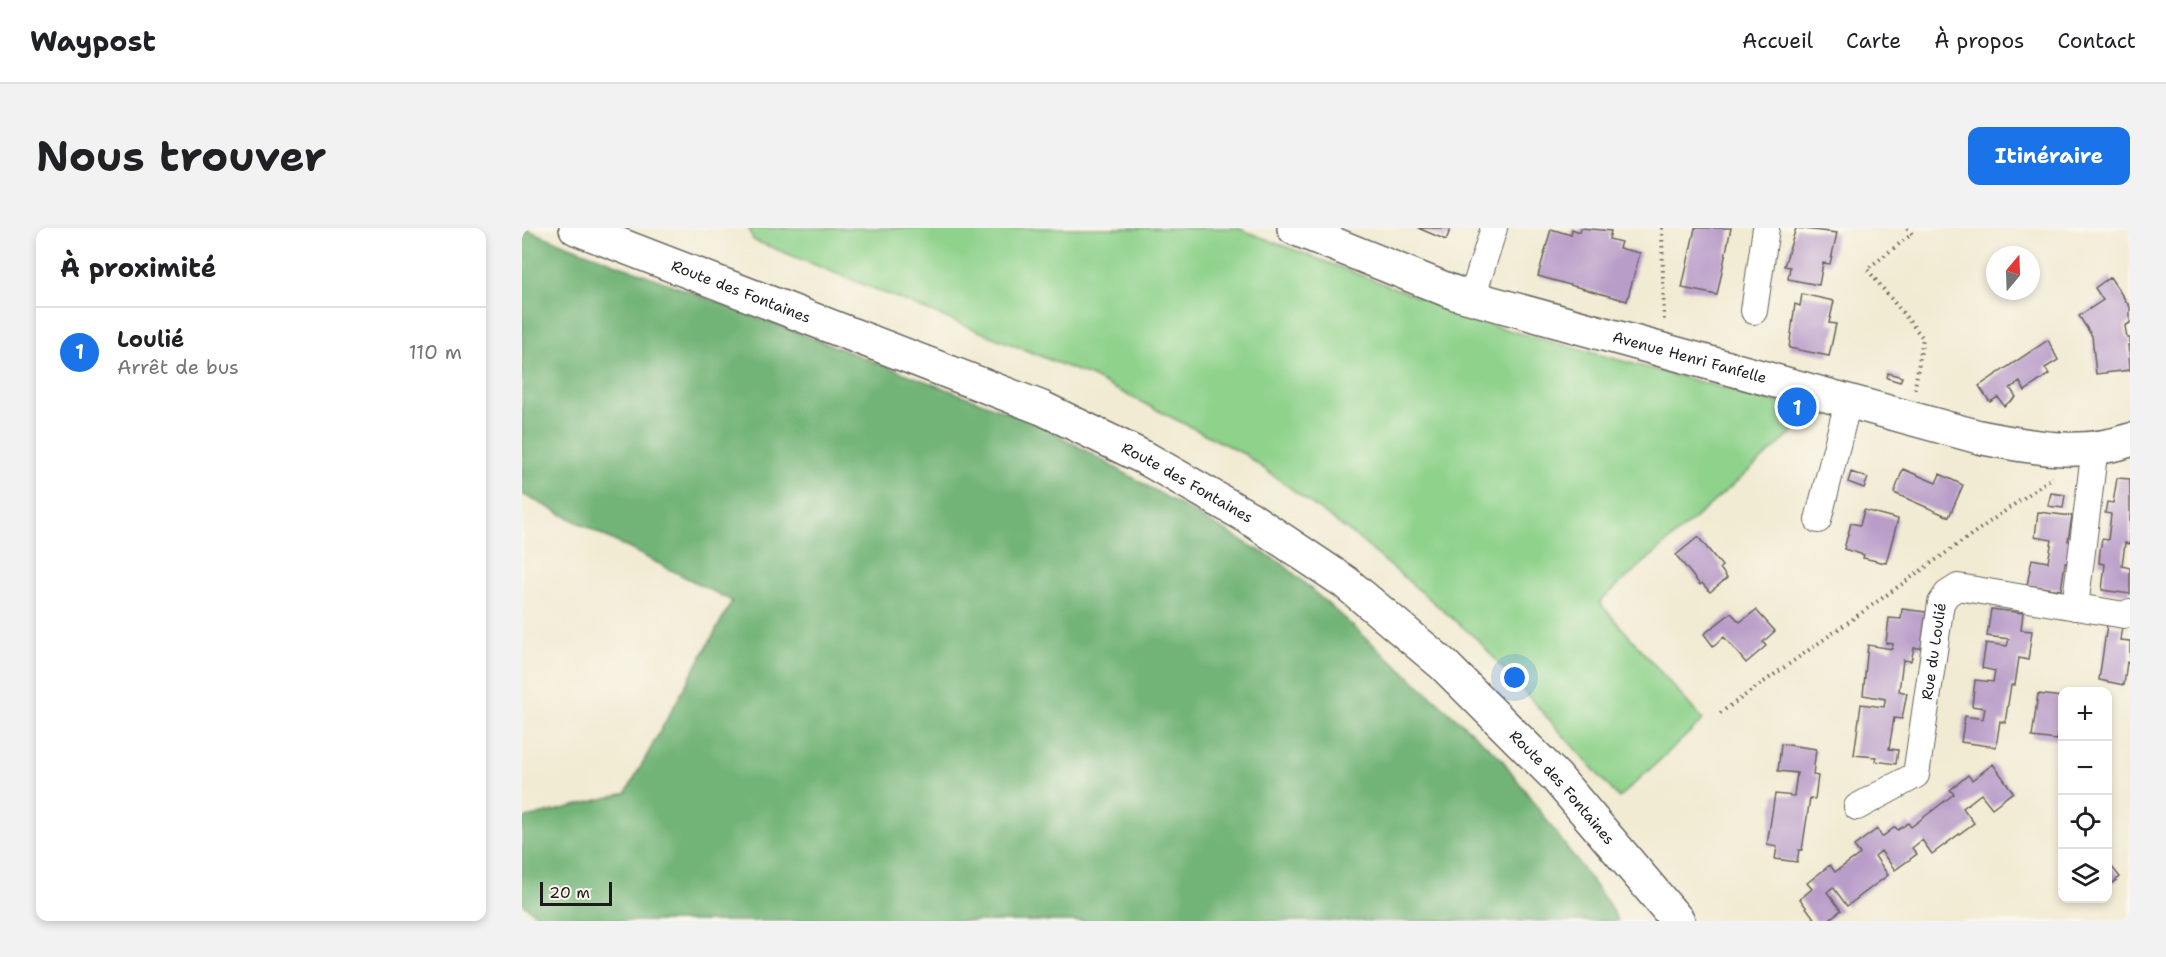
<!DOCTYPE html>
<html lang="fr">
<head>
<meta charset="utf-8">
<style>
	:root { --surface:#fff; --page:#f2f2f2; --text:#202124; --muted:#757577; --line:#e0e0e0; --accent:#1a73e8 }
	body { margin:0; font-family:"Shantell Sans",sans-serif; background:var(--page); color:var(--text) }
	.controls { position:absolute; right:18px; bottom:18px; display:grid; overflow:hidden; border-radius:12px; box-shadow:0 3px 9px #0003 }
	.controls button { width:54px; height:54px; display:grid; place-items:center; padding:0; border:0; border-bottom:2px solid var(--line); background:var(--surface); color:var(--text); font:30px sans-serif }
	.compass { position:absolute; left:1464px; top:18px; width:54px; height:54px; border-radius:50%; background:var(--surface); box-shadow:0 3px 9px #0003; rotate:19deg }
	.scale { position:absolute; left:18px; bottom:15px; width:72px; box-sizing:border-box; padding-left:6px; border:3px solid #1c1c1c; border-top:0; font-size:16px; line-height:21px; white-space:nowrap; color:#1c1c1c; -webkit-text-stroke:4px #fbf7ec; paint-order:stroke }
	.you { position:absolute; left:993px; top:450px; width:21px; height:21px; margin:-15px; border:4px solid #fff; border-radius:50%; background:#1a73e8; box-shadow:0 0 0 9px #1a73e833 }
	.badge { display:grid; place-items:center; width:39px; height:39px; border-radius:50%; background:var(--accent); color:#fff; font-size:20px; font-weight:700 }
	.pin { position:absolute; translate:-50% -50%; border:3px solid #fff; box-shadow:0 2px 6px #0006 }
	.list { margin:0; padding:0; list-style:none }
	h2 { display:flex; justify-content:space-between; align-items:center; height:78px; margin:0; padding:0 24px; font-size:26px }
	h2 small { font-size:20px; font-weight:400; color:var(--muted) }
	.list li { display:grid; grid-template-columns:39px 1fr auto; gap:18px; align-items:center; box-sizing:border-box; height:90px; padding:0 24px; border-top:2px solid var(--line) }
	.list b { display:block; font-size:22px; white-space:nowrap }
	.list p { margin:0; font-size:20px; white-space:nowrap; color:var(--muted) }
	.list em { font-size:20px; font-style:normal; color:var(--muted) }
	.icon { flex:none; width:33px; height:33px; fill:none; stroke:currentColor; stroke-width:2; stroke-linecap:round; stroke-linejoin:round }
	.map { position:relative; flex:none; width:1608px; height:693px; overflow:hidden; border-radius:12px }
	header { display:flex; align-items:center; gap:36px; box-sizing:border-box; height:84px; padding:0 30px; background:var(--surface); border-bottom:2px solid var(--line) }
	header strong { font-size:28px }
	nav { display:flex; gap:33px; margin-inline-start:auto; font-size:21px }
	.intro { display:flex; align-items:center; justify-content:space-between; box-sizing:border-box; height:144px; padding:0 36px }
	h1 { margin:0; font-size:42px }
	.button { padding:15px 27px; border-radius:12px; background:var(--accent); color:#fff; font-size:21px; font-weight:700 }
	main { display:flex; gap:36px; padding:0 36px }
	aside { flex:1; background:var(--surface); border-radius:12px; box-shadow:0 3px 9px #0003 }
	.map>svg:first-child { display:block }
	.green { fill:#8ed28b; stroke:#557754; stroke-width:1.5 }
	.forest { fill:#72b477; stroke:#47684a; stroke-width:1.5 }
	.building { fill:#b99dc9 }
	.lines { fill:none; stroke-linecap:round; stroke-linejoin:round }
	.street-casing { stroke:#67645c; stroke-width:28 }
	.secondary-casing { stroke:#67645c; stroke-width:36 }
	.primary-casing { stroke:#67645c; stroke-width:36 }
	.path { stroke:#67645c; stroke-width:4; stroke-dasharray:1.5 4.5; stroke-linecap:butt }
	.street { stroke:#fff; stroke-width:26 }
	.secondary { stroke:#fff; stroke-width:33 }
	.primary { stroke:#fff; stroke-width:33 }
	.labels { text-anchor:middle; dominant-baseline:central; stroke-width:5; stroke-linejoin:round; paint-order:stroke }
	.street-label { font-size:15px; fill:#1c1c1c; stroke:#fbf7ec }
</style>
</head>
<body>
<header>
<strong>Waypost</strong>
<nav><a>Accueil</a><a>Carte</a><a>À propos</a><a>Contact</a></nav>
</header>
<div class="intro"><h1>Nous trouver</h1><a class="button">Itinéraire</a></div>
<main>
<aside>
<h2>À proximité<small></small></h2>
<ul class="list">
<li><span class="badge">1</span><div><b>Loulié</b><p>Arrêt de bus</p></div><em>110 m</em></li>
</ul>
</aside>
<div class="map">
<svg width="1608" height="693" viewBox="0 0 1608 693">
	<rect width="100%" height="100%" fill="#fbf7ec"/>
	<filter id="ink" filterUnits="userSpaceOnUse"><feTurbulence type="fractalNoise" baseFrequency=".0167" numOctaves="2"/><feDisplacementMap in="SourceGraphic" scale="12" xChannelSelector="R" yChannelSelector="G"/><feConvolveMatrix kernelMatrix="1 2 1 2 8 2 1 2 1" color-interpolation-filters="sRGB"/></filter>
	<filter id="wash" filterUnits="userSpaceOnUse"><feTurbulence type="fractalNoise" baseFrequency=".008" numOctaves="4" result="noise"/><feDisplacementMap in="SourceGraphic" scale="24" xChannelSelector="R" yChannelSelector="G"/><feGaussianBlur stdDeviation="1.35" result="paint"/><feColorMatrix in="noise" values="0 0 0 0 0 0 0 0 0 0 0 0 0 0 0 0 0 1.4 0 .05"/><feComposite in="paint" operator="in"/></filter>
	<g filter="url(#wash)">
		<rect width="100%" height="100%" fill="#f1ebd3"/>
		<!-- green -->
		<path class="green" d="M227,0h488l260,99 318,86 -216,189 104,118 -84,78 -141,-158 -123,-104 -111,-82 -152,-77 -339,-137z"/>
		<!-- forest -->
		<path class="forest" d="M0,0l519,197 242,139 218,194 106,144 11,19h-1074l-22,-18v-84l104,-26 106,-192 -210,-107z"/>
		<g id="blocks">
			<!-- building -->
			<path class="building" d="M896,0h33l-5,12z
				M1059,0l30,3 -2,8 12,3 -2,6 21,5 -13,48 -89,-25 13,-47 20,6 1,-6 8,3z
				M1173,0h36l-14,67 -35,-7z
				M1274,0l41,5 -7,31 -7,-1 -4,22 -31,-6 2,-12 -6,-1z
				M1588,49l20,30v16l-5,3 2,12h3v7h-2l2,25 -34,4 -4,-38 -13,-20 24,-16 -8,-12z
				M1280,66l32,7 -5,22 7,1 -7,32 -40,-8 6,-44 5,2z
				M1526,112l10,20 -13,8 4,6 -24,17 -5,-9 -10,6 6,9 -12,9 -6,-9 -8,5 -11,-16z
				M1366,145l14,4 -2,5 -13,-4z
				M1381,241l33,14 4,-9 23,11 -14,32 -55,-24z
				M1329,244l17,6 -4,10 -16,-6z
				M1595,250l13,1v65l-5,-1 -3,23 8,2v26l-28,-4 3,-26 -6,-1 1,-12 2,-12 6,1 3,-26 -6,-1 2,-11 6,1z
				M1529,265l14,2 -2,13 -15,-2z
				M1342,282l34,9 -12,44 -23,-5 1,-3 -20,-6 7,-26 9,2z
				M1516,284l34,4 -4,25 5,1 -3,22 -5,-1 -4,27 -34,-5 5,-26 16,3 4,-22 -17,-3z
				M1176,309l24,29 -2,2 7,10 -17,14 -8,-9 -2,2 -24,-30z
				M1380,381l24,3 -5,36h-7l-3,13 -8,-1 -4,31 8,2 -5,26 -8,-1 -5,31 9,1 -2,14 -21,-3 1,-4 -22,-2 7,-51 23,3 1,-5v-3l-22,-4 5,-50 24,4 1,-5 -7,-1 3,-25 12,1z
				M1469,381l32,4 -2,17 11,1 -4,29 -9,-2 -4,27h-4l-6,38 -5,-2 -4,26 -35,-5 4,-26 18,3 2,-11 -13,-2 3,-26 18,2 2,-11 -13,-3 4,-25 21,3 2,-7 -22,-3z
				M1234,382l19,21 -12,11 3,4 -20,17 -22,-26 -11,9 -9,-12 27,-21 9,9z
				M1585,397l15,2 -2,13 10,1v22l-3,-1 -3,23 -25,-5z
				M1516,466l24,3v22l-5,21 -25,-3z
				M1259,516l35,5 -3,26 5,1 -3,23 -5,-1 -8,52h-3l-2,12 -22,-3 2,-12 -10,-2 8,-51 19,2 3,-23 -19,-2z
				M1471,536l20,28 -21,16 -11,-14 -18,14 11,15 -42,31 -10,-14 -10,8 5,6 -22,16 -14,-19 -6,5 13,19 -41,31 -14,-19 -6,5 14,18 -14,11h-11l-16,-22 12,-10 -5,-6 23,-18 5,7 25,-18 -6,-8 23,-17 5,8 13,-10 3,3 10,-7 3,4 43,-33 -4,-4 18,-15 4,5z
				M1586,634l12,15 -9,7 -3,-1z"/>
		</g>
	</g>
	<g filter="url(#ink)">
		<use href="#blocks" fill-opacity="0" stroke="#67645c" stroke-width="1.5"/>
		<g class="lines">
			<!-- street casing -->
			<g class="street-casing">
				<g id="street">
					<path d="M950,70l22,-70"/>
					<path d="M1232,83l12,-83"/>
					<path d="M1296,292l30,-118"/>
					<path d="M1553,379l20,-160"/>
					<path id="s1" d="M1335,579l59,-32 25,-172 6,-9 11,-7 166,28 6,-3"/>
				</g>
			</g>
			<!-- secondary casing -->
			<g class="secondary-casing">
				<g id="secondary">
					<path id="s2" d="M772,0l161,65 524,144c50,10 102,20 151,3"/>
				</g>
			</g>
			<!-- primary casing -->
			<g class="primary-casing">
				<g id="primary">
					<path id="s3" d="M54,0l466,180 105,51 101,58 97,65 99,83 112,112 122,144"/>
				</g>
			</g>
			<!-- path -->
			<path class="path" d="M1140,0l2,95
				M1385,0l5,6 -45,35 56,69 -9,55
				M1198,485l333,-236"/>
			<!-- street -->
			<use href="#street" class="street"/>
			<!-- secondary -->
			<use href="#secondary" class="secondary"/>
			<!-- primary -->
			<use href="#primary" class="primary"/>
		</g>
	</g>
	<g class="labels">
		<!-- street labels -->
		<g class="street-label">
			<text stroke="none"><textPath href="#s3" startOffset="177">Route des Fontaines</textPath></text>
			<text stroke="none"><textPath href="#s2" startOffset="417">Avenue Henri Fanfelle</textPath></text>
			<text stroke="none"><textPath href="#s3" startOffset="663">Route des Fontaines</textPath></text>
			<text stroke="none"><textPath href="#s1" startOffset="192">Rue du Loulié</textPath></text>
			<text stroke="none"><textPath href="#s3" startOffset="1149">Route des Fontaines</textPath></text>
		</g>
	</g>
</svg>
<div class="controls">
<button>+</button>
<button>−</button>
<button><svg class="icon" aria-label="locate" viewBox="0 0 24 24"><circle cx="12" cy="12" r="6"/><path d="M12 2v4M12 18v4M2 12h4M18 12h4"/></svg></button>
<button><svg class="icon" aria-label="layers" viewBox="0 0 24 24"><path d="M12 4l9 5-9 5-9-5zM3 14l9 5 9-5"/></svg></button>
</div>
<svg class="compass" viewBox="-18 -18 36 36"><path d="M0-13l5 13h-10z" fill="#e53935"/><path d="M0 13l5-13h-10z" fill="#757577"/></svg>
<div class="scale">20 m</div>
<div class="you"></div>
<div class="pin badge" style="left:1275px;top:179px">1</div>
</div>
</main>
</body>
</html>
